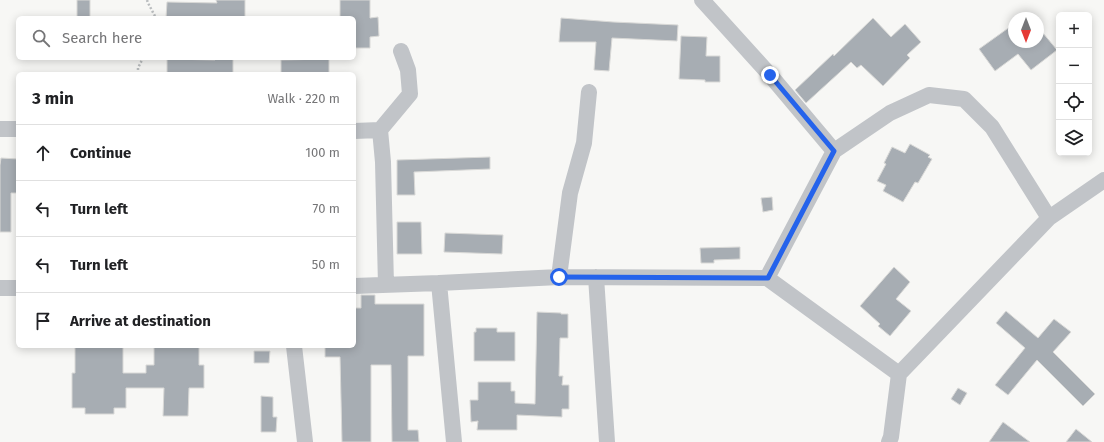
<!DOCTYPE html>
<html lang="en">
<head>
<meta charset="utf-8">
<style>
	:root { --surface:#fff; --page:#f2f2f2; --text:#202124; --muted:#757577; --line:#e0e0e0 }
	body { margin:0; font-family:"Fira Sans",sans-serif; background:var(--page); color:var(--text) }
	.controls { position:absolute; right:12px; top:12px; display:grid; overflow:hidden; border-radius:6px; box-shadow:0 2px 10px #0003 }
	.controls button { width:36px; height:36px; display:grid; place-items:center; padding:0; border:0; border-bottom:1px solid var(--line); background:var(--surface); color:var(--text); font:20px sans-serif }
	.compass { position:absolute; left:1008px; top:12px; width:36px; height:36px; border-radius:50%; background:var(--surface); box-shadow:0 2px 10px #0003; rotate:180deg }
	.stop { position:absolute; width:12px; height:12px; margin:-9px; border:3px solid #2563eb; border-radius:50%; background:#fff }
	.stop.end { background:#2563eb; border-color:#fff; box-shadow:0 1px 4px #0008 }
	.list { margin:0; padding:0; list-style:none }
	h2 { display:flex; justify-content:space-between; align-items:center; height:52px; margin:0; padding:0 16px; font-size:17px }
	h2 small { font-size:13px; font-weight:400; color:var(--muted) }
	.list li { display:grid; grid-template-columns:26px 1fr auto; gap:12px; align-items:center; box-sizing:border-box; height:56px; padding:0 16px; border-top:1px solid var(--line) }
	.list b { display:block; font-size:15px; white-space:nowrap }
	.list em { font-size:13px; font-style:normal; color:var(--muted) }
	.icon { flex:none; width:22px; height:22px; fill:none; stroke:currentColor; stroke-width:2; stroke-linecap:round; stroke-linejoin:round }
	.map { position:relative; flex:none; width:1104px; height:442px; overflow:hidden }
	.search { position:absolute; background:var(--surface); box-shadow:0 2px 10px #0003; left:16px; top:16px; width:340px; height:44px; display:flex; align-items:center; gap:10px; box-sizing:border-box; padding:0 14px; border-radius:6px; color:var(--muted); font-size:15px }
	.panel { position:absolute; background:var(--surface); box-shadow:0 2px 10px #0003; left:16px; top:72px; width:340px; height:276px; border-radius:6px }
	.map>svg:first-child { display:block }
	.building { fill:#a7adb3; stroke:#d9d9d7 }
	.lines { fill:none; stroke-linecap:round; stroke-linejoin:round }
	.path { stroke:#b9bcbe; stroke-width:2.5; stroke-dasharray:2 2; stroke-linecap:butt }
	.minor { stroke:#c1c4c8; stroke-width:16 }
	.route { stroke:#2563eb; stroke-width:5 }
</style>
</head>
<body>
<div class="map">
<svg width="1104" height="442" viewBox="0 0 1104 442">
	<rect width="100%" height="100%" fill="#f7f7f5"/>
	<!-- building -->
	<path class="building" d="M77,0h13v18h-13z
		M216,0h29v18h-79l1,-16 50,1z
		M340,0h30v18l8,-1 1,19 -9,1v11h-16v-30h-14z
		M561,18l52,4 65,3 -1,16 -65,-3 -3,33 -15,-1 2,-28h-37z
		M873,18l18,19 14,-13 16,18 -14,13 3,3 -27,28 -22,-21 -4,3 -6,-6 -45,41 -11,-13 38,-36 1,2z
		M1014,24v18h24v-15l19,23 -26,20 -13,-16 -23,17 -16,-22z
		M681,36l26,1 -1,19h14v26h-15v-2l-26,-1z
		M215,58h18v16h-66v-15l48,1z
		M329,59v15h-48v-14z
		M910,144l20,11 -2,2 4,2 -14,24 -3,-1 -12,20 -20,-11 3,-6 -9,-4 9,-17 -2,-1 8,-16 13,6z
		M490,157v12l-76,3 1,23h-18v-35z
		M1,158l17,1v34h-7v39h-11v-67z
		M772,197l1,13 -10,2 -2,-14z
		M397,222h24l1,32h-25z
		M445,233l58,2 -1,19 -58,-2z
		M740,247v12l-26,1v3h-13l-1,-15z
		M894,267l16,15 -14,17 15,12 -21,25 -12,-10 2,-2 -20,-18z
		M361,295h14v9h49v52h-16v74h10l1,12h-27l-1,-77h-20v77h-29l-2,-85h-15v-11h29v-38h7z
		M1006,311l32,27 16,-19 17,13 -18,20 42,42 -12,12 -46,-46 -29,35 -13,-10 30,-37 -29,-25z
		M537,312l24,1v1h7v24h-8l-1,38h4l-1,9h7v24h-7v8l-45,-2v15h-40l1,-9 -7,1 -1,-22h8v-18h33v9h4v12l20,1z
		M476,328h21v4h18v29h-41v-29h2z
		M75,346h48v27h23v-8h8v-19h45v19h5v23h-15l-1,28h-25l1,-28h-38v20h-12v6h-29v-6h-13v-35h3z
		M254,351h16l-1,12h-15z
		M958,388l9,5 -7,12 -9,-6z
		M261,396l12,1v20h4l-1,15h-15z
		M1003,422l27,20h-41z
		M1076,429l16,13h-26z"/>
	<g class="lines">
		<!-- path -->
		<path class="path" d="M147,0l1,3 8,15
			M138,74v-6l5,-10"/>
		<!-- minor -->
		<path class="minor" d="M702,0l68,75 64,76
			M0,129h18
			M380,130l3,32 3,123
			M354,131l26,-1 30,-36 -2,-24 -7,-19
			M559,277l11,-84 14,-50 5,-51
			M596,277l11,165
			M767,278l67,-127 56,-38 39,-18 35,4 28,28 57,91 55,-38
			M439,283l15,159
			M354,286l85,-3 120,-6 208,1 132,96
			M0,288h18
			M294,346l11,96
			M889,442l2,-5 8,-63 150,-156"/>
	</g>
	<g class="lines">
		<!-- route -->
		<path class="route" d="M559,277l209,1 66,-127 -64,-76"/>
	</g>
</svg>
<div class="controls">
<button>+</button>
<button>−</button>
<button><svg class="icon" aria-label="locate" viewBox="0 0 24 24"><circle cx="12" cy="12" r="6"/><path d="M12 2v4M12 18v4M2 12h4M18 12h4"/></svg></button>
<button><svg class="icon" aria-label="layers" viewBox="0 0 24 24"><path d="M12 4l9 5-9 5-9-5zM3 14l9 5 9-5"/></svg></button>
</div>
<svg class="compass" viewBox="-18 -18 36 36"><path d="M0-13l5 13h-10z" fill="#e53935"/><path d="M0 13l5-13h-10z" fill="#757577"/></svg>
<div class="stop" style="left:559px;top:277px"></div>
<div class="stop end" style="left:770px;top:75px"></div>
<div class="search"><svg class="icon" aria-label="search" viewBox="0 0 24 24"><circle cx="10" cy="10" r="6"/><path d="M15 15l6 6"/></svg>Search here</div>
<section class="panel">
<h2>3 min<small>Walk · 220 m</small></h2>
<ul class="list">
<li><svg class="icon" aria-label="ahead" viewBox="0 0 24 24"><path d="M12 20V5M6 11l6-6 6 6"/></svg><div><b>Continue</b></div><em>100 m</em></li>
<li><svg class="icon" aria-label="left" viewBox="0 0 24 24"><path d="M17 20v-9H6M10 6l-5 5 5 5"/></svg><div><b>Turn left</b></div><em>70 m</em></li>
<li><svg class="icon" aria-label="left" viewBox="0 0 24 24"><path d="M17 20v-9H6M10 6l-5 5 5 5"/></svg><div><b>Turn left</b></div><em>50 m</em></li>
<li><svg class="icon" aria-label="arrive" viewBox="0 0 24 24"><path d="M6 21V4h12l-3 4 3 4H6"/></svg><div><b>Arrive at destination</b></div></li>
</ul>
</section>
</div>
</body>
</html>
